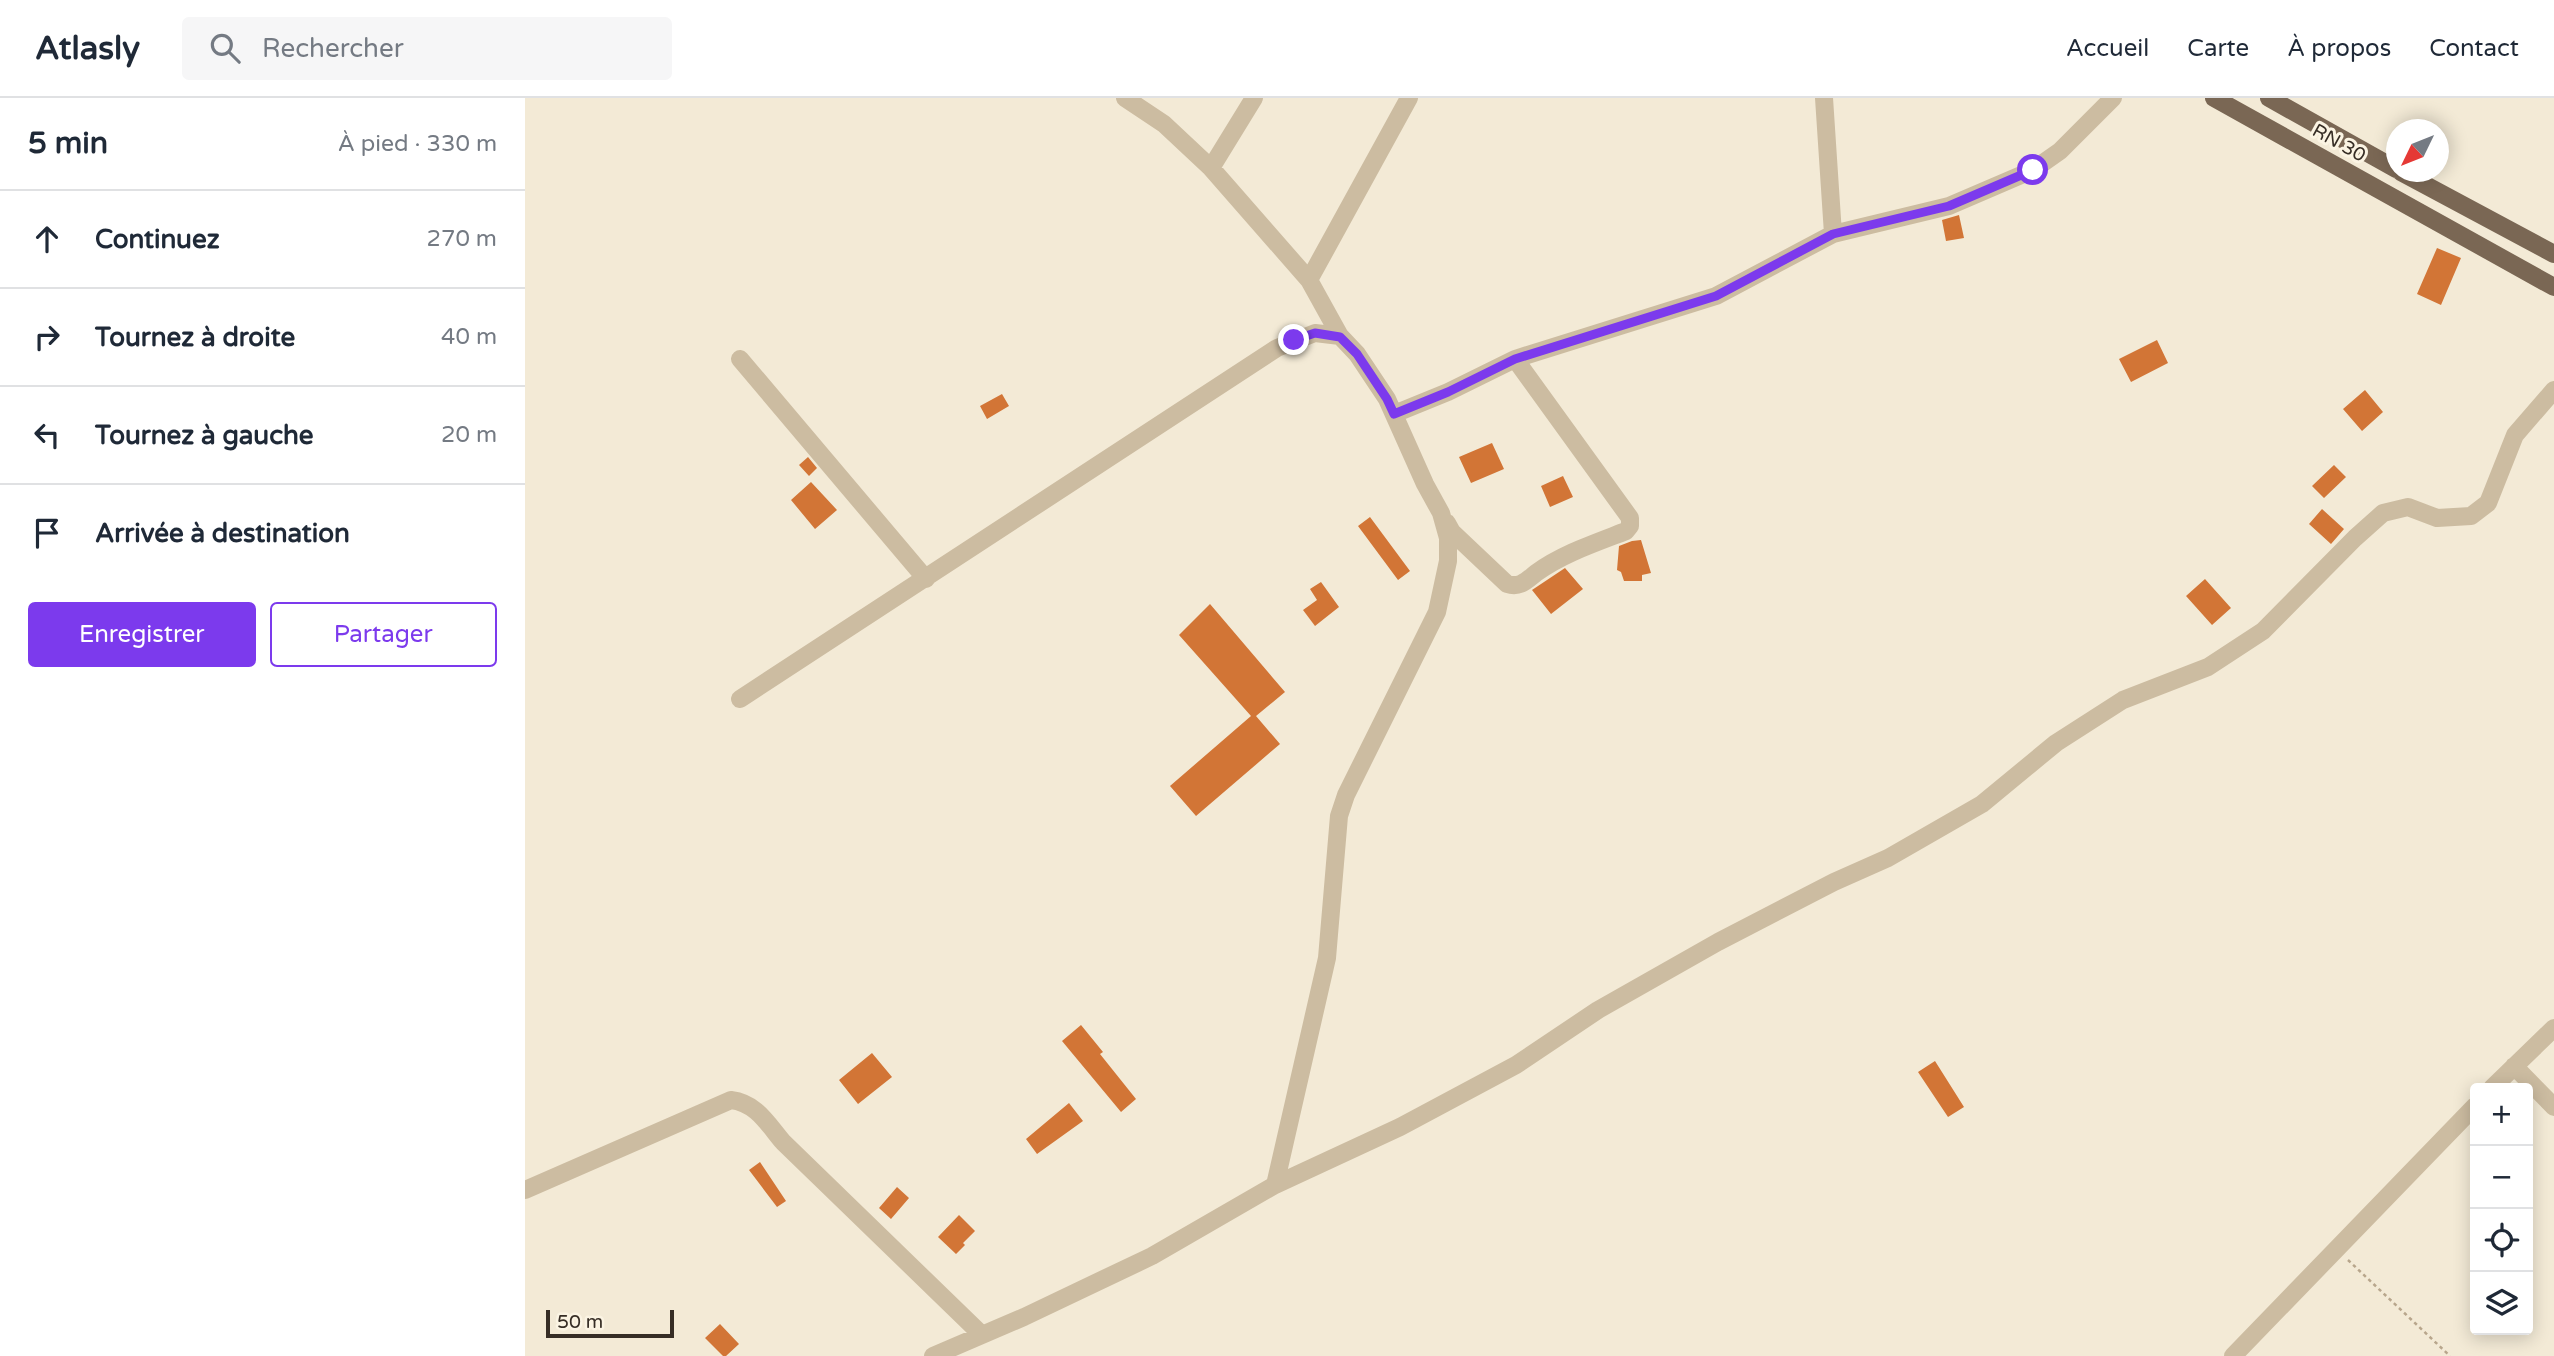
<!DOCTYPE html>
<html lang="fr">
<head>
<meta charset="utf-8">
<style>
	:root { --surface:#fff; --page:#f6f6f7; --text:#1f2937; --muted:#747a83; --line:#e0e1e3; --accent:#7c3aed }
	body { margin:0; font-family:"Varela Round",sans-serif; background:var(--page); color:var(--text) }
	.controls { position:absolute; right:21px; bottom:21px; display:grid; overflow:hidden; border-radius:7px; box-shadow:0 4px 18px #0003 }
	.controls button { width:63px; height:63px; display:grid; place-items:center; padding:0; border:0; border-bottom:2px solid var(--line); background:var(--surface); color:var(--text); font:35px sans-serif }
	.compass { position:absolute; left:1861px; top:21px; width:63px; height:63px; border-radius:50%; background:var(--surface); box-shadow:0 4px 18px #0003; rotate:227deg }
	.scale { position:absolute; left:21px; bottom:18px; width:128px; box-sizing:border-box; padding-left:7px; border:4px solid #362d25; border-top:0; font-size:19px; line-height:24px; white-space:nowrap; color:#362d25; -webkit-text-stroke:5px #fbf4e3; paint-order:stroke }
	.stop { position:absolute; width:21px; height:21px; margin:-16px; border:5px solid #7c3aed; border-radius:50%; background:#fff }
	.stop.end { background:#7c3aed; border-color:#fff; box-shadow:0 2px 7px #0008 }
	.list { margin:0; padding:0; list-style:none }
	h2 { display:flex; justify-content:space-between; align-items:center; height:91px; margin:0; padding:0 28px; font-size:30px }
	h2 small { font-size:23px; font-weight:400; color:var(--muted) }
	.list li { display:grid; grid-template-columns:46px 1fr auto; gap:21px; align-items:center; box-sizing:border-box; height:98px; padding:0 28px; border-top:2px solid var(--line) }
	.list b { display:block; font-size:26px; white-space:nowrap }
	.list em { font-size:23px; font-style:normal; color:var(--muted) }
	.actions { display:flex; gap:14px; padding:21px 28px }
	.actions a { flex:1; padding:16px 0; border:2px solid var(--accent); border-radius:7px; text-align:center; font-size:24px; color:var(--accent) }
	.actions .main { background:var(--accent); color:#fff }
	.icon { flex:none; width:38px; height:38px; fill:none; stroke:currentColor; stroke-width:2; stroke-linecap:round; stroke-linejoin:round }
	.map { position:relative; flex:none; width:2029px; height:1258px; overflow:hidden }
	header { display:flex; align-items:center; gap:42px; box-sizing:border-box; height:98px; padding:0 35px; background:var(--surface); border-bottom:2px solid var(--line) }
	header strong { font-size:33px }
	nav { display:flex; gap:38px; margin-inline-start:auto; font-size:24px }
	.search { width:490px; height:63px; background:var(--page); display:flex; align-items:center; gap:18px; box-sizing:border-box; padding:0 24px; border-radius:7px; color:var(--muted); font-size:26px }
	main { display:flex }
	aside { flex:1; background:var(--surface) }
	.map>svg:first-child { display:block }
	.building { fill:#d27536 }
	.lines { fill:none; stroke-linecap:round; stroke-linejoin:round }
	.path { stroke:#b8a68c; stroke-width:2.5; stroke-dasharray:3.5 3.5; stroke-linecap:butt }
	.minor { stroke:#ccbca1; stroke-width:18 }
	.major { stroke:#7a6754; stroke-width:18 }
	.route { stroke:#7c3aed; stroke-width:9 }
	.labels { text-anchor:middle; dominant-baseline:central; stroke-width:6; stroke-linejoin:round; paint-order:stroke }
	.street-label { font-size:19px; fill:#362d25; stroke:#fbf4e3 }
</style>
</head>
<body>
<header>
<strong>Atlasly</strong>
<div class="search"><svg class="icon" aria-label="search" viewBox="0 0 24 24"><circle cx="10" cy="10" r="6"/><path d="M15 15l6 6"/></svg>Rechercher</div>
<nav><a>Accueil</a><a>Carte</a><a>À propos</a><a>Contact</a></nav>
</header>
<main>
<aside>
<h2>5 min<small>À pied · 330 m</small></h2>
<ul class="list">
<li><svg class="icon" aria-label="ahead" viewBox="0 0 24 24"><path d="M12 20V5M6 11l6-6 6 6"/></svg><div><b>Continuez</b></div><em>270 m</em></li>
<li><svg class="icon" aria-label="right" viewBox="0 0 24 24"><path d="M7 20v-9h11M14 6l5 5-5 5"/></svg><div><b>Tournez à droite</b></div><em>40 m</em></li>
<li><svg class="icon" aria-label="left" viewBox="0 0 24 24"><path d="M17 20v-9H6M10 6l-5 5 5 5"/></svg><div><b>Tournez à gauche</b></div><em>20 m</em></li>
<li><svg class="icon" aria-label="arrive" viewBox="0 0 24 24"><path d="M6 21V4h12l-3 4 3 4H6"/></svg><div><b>Arrivée à destination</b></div></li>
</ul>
<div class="actions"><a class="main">Enregistrer</a><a>Partager</a></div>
</aside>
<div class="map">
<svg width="2029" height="1258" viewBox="0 0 2029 1258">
	<rect width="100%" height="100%" fill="#f3ead6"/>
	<!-- building -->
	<path class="building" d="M1434,117l5,23 -18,3 -4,-21z
		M1912,150l24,10 -20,47 -24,-11z
		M1632,242l11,23 -37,19 -12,-23z
		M1840,292l18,22 -21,19 -19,-22z
		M477,296l7,12 -22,13 -7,-13z
		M967,345l12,26 -33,14 -12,-26z
		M283,359l9,11 -8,8 -10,-11z
		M1809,367l12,12 -22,21 -12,-12z
		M1038,378l10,21 -23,10 -9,-21z
		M286,384l26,28 -22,19 -24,-29z
		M1797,411l22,20 -13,15 -22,-20z
		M845,419l40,54 -12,9 -40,-54z
		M1116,442l10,33 -9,2v6h-18l-3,-9 -4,-2 2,-24 13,-5z
		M1040,470l18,21 -32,25 -19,-24z
		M1680,481l26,29 -19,17 -26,-29z
		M796,484l18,25 -24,19 -12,-16 14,-10 -7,-11z
		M685,506l75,88 -29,24 24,28 -84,72 -26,-30 81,-70 -72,-81z
		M556,927l22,27 -3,2 36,45 -15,13 -59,-71z
		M347,955l20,24 -34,27 -19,-24z
		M1410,963l29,46 -16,10 -30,-45z
		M544,1005l14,18 -46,33 -11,-15z
		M235,1064l26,39 -9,6 -28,-37z
		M372,1089l12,11 -18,21 -12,-11z
		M434,1117l16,16 -12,12 2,2 -9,9 -18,-17z
		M195,1226l19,20 -13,12h-3l-18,-18z"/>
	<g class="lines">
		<!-- path -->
		<path class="path" d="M1823,1162l102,96"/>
		<!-- minor -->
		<path class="minor" d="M600,0l39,26 47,44 98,112 31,56 17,18 30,45 38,85 16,29 7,25v23l-11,51 -91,183 -7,21 -12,142 -52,227
			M1299,0l9,136
			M686,70l43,-70
			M784,182l100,-182
			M215,261l186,220
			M869,316l54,-22 67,-33 201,-63 117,-62 116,-28 84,-36 27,-19 53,-53
			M922,425l5,9 55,52c13,4 19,-3 29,-11 26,-19 59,-30 90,-42l4,-5v-8l-115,-159
			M215,601l537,-351 38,-15 25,3
			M1989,968l40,41
			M1967,990l62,-60
			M0,1092l206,-90c25,3 36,23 52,42l199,193
			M408,1258l91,-39 128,-61 123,-71 125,-58 116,-62 82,-55 120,-68 116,-60 54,-24 94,-54 74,-61 67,-43 85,-33 55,-36 92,-93 28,-25 25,-6 29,11 34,-2 17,-13 27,-68 39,-45
			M1708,1258l242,-250"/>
		<!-- major -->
		<path class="major" d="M1689,0l340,189
			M1744,0l127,71
			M1876,74l153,82"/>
	</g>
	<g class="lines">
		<!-- route -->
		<path class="route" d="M769,242l21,-7 25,4 17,17 30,45 7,15 54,-22 67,-33 201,-63 117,-62 116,-28 84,-36"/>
	</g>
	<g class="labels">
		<!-- street labels -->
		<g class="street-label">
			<text transform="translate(1814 45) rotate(29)">RN 30</text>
		</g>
	</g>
</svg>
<div class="controls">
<button>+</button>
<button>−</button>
<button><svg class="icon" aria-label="locate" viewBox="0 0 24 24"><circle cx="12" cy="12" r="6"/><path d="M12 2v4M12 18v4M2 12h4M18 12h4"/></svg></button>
<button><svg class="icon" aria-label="layers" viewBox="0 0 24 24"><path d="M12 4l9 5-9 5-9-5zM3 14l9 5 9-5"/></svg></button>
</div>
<svg class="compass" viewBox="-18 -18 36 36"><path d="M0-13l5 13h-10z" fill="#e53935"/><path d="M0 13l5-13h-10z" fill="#747a83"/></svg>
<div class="scale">50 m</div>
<div class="stop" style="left:1508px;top:72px"></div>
<div class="stop end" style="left:769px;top:242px"></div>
</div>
</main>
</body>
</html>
